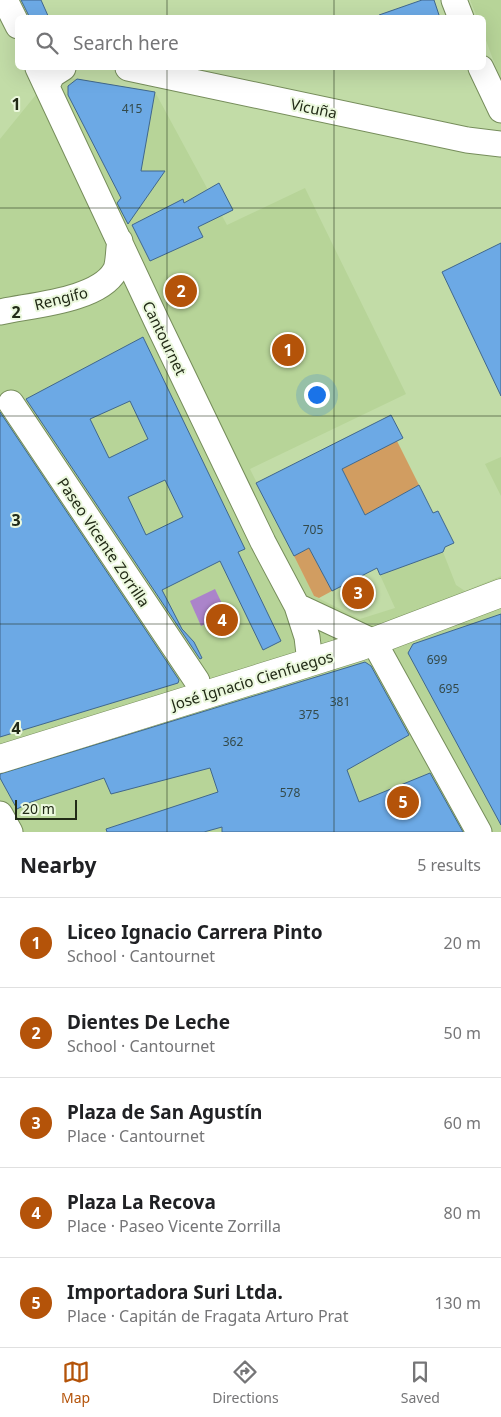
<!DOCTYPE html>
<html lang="en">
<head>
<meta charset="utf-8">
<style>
	:root { --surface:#fff; --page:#f6f6f6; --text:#202124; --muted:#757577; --line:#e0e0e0; --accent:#b45309 }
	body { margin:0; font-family:"Noto Sans",sans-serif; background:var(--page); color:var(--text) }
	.scale { position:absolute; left:15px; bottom:12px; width:62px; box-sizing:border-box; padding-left:5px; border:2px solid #222b17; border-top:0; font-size:14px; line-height:18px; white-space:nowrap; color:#222b17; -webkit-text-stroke:4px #ebf8dd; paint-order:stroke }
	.you { position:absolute; left:316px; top:394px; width:18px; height:18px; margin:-12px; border:4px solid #fff; border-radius:50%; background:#1a73e8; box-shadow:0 0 0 8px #1a73e833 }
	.badge { display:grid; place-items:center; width:32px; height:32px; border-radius:50%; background:var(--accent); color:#fff; font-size:16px; font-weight:700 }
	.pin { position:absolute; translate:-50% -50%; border:2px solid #fff; box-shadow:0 1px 5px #0006 }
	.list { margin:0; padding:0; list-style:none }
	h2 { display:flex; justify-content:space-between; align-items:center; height:65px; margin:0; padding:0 20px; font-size:21px }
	h2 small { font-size:16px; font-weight:400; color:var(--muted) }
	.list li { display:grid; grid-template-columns:32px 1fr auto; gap:15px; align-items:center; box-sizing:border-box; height:90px; padding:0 20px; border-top:1px solid var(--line) }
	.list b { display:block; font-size:19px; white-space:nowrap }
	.list p { margin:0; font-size:16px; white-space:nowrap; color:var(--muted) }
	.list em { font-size:16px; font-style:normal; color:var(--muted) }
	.icon { flex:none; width:28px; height:28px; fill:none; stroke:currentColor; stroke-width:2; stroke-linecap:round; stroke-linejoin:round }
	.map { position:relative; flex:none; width:501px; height:832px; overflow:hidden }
	.search { position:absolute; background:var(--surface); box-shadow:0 5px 20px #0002; left:15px; right:15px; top:15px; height:55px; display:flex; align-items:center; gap:12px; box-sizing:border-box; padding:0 18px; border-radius:8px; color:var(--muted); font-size:19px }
	.sheet { height:515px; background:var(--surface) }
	nav { display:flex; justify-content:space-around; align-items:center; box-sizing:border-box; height:70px; border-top:1px solid var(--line); background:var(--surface); font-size:14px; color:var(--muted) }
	nav a { display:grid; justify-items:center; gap:2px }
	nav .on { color:var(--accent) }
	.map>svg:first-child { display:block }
	.built { fill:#b7d498 }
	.green { fill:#d19d61 }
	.water { fill:#ab84ca }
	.building { fill:#6ca9e5; stroke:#40678d; fill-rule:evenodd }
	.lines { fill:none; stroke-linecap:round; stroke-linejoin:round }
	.minor-casing { stroke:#768d5b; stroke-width:27 }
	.major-casing { stroke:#768d5b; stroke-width:29 }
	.minor { stroke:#fff; stroke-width:25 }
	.major { stroke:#fff; stroke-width:28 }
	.grid { fill:none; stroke:#222b17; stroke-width:1; stroke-opacity:0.55 }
	.labels { text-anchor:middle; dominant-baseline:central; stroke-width:4; stroke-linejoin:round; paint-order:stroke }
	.number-label { font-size:12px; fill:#344a4a }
	.street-label { font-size:15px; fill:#222b17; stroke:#ebf8dd }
	.grid-label { font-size:16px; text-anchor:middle; font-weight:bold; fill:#222b17; stroke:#ebf8dd; stroke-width:4; stroke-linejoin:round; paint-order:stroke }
</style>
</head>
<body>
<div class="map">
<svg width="501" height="832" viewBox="0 0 501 832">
	<rect width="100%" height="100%" fill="#c2dca7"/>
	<!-- built -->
	<path class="built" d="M470,0h31v81l-17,-46v-17l-7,-1z
		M52,75l103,17 72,133 78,-37 101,206 -156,75 64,127 46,23 35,-11 -15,-33 63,-23 13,33 9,6 36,-15v256h-501v-693z
		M501,457v39l-16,-32z"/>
	<!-- green -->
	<path class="green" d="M397,441l22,44 -54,30 -23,-46z
		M309,548l23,43 -13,7 -5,-2 -20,-40z"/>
	<!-- water -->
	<path class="water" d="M215,589l12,25 -26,12 -11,-25z"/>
	<!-- building -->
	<path class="building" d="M21,0h20l8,18h-19z
		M422,0h12l6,18h-60l-1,-3z
		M77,79l78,13 -14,79h24l-37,53 -11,-21 4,-5 -53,-103v-9z
		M219,183l14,27 -35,17 5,10 -53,24 -18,-36 51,-26 1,4z
		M501,243v153l-59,-124z
		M143,337l102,212 -7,3 43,89 -18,9 -43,-89 -58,29 20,39 12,13 8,16 -2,1 -174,-260zM130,401l18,38 -39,19 -19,-39zM165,480l18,37 -37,18 -18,-38z
		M0,412l179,268 -1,3 -178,54z
		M391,415l12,23 -61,31 23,46 54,-30 14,28 5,-2 16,32 -9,4 -2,5 -63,23 -3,-7 -45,23 -23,-43 -15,8 -38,-73z
		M501,614v211l-93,-172 5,-9z
		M365,662l6,4 38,69 -62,35 12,32 71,-29 33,59h-241v-5l-18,5h-97l-1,-3 112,-37 -8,-24 -99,26 -7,-16 -73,24 -14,7 -17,-31v-4z"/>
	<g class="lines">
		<!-- minor casing -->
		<g class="minor-casing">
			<path id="minor" d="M5,0l13,26
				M454,0l7,18
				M38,68l119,254 106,220 34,64 10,31 3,25
				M128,68l339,72 34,4
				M481,68l20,42
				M47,86l5,-11 11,-7
				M0,312c30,-7 98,-11 115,-41 4,-7 3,-21 5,-30
				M11,403l186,278
				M297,606l77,36 105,190
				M0,814l10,18"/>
		</g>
		<!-- major casing -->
		<g class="major-casing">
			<path id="major" d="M0,759l359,-112 142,-54"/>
		</g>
		<!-- minor -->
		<use href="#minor" class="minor"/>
		<!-- major -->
		<use href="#major" class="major"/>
	</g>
	<!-- grid -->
	<path class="grid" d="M167,0v18M334,0v18M167,68v764M334,68v764M0,208h501M0,416h501M0,624h501"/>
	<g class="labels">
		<!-- number labels -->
		<g class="number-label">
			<text x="132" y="108">415</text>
			<text x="313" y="529">705</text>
			<text x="437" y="659">699</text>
			<text x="449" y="688">695</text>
			<text x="340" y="701">381</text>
			<text x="309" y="714">375</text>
			<text x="233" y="741">362</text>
			<text x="290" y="792">578</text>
		</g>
		<!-- street labels -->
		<g class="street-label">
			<text transform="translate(314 108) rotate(12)">Vicuña</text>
			<text transform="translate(61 298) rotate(-14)">Rengifo</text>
			<text transform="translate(165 338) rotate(64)">Cantournet</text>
			<text transform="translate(104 542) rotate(56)">Paseo Vicente Zorrilla</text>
			<text transform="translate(252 680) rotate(-17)">José Ignacio Cienfuegos</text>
		</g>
	</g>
	<g class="grid-label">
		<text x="16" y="110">1</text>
		<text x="16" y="318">2</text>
		<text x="16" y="526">3</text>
		<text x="16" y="734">4</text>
	</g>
</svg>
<div class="scale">20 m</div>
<div class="you"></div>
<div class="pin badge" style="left:288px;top:350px">1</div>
<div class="pin badge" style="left:181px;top:291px">2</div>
<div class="pin badge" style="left:358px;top:593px">3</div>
<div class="pin badge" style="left:222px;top:620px">4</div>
<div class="pin badge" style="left:403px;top:802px">5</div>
<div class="search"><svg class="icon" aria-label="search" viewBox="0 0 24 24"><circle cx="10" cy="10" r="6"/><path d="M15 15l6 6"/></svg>Search here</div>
</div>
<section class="sheet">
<h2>Nearby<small>5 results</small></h2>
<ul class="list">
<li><span class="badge">1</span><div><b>Liceo Ignacio Carrera Pinto</b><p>School · Cantournet</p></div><em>20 m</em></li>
<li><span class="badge">2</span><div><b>Dientes De Leche</b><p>School · Cantournet</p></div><em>50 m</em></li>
<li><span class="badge">3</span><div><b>Plaza de San Agustín</b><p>Place · Cantournet</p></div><em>60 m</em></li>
<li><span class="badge">4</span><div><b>Plaza La Recova</b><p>Place · Paseo Vicente Zorrilla</p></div><em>80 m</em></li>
<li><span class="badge">5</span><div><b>Importadora Suri Ltda.</b><p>Place · Capitán de Fragata Arturo Prat</p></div><em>130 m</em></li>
</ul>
</section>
<nav>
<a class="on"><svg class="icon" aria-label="map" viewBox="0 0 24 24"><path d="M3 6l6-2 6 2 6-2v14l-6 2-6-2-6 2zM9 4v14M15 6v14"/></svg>Map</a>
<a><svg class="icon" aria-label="directions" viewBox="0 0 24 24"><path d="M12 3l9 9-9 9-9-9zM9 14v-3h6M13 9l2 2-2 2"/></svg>Directions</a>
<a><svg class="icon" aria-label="saved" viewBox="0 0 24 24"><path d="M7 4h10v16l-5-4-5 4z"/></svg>Saved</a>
</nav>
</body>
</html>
